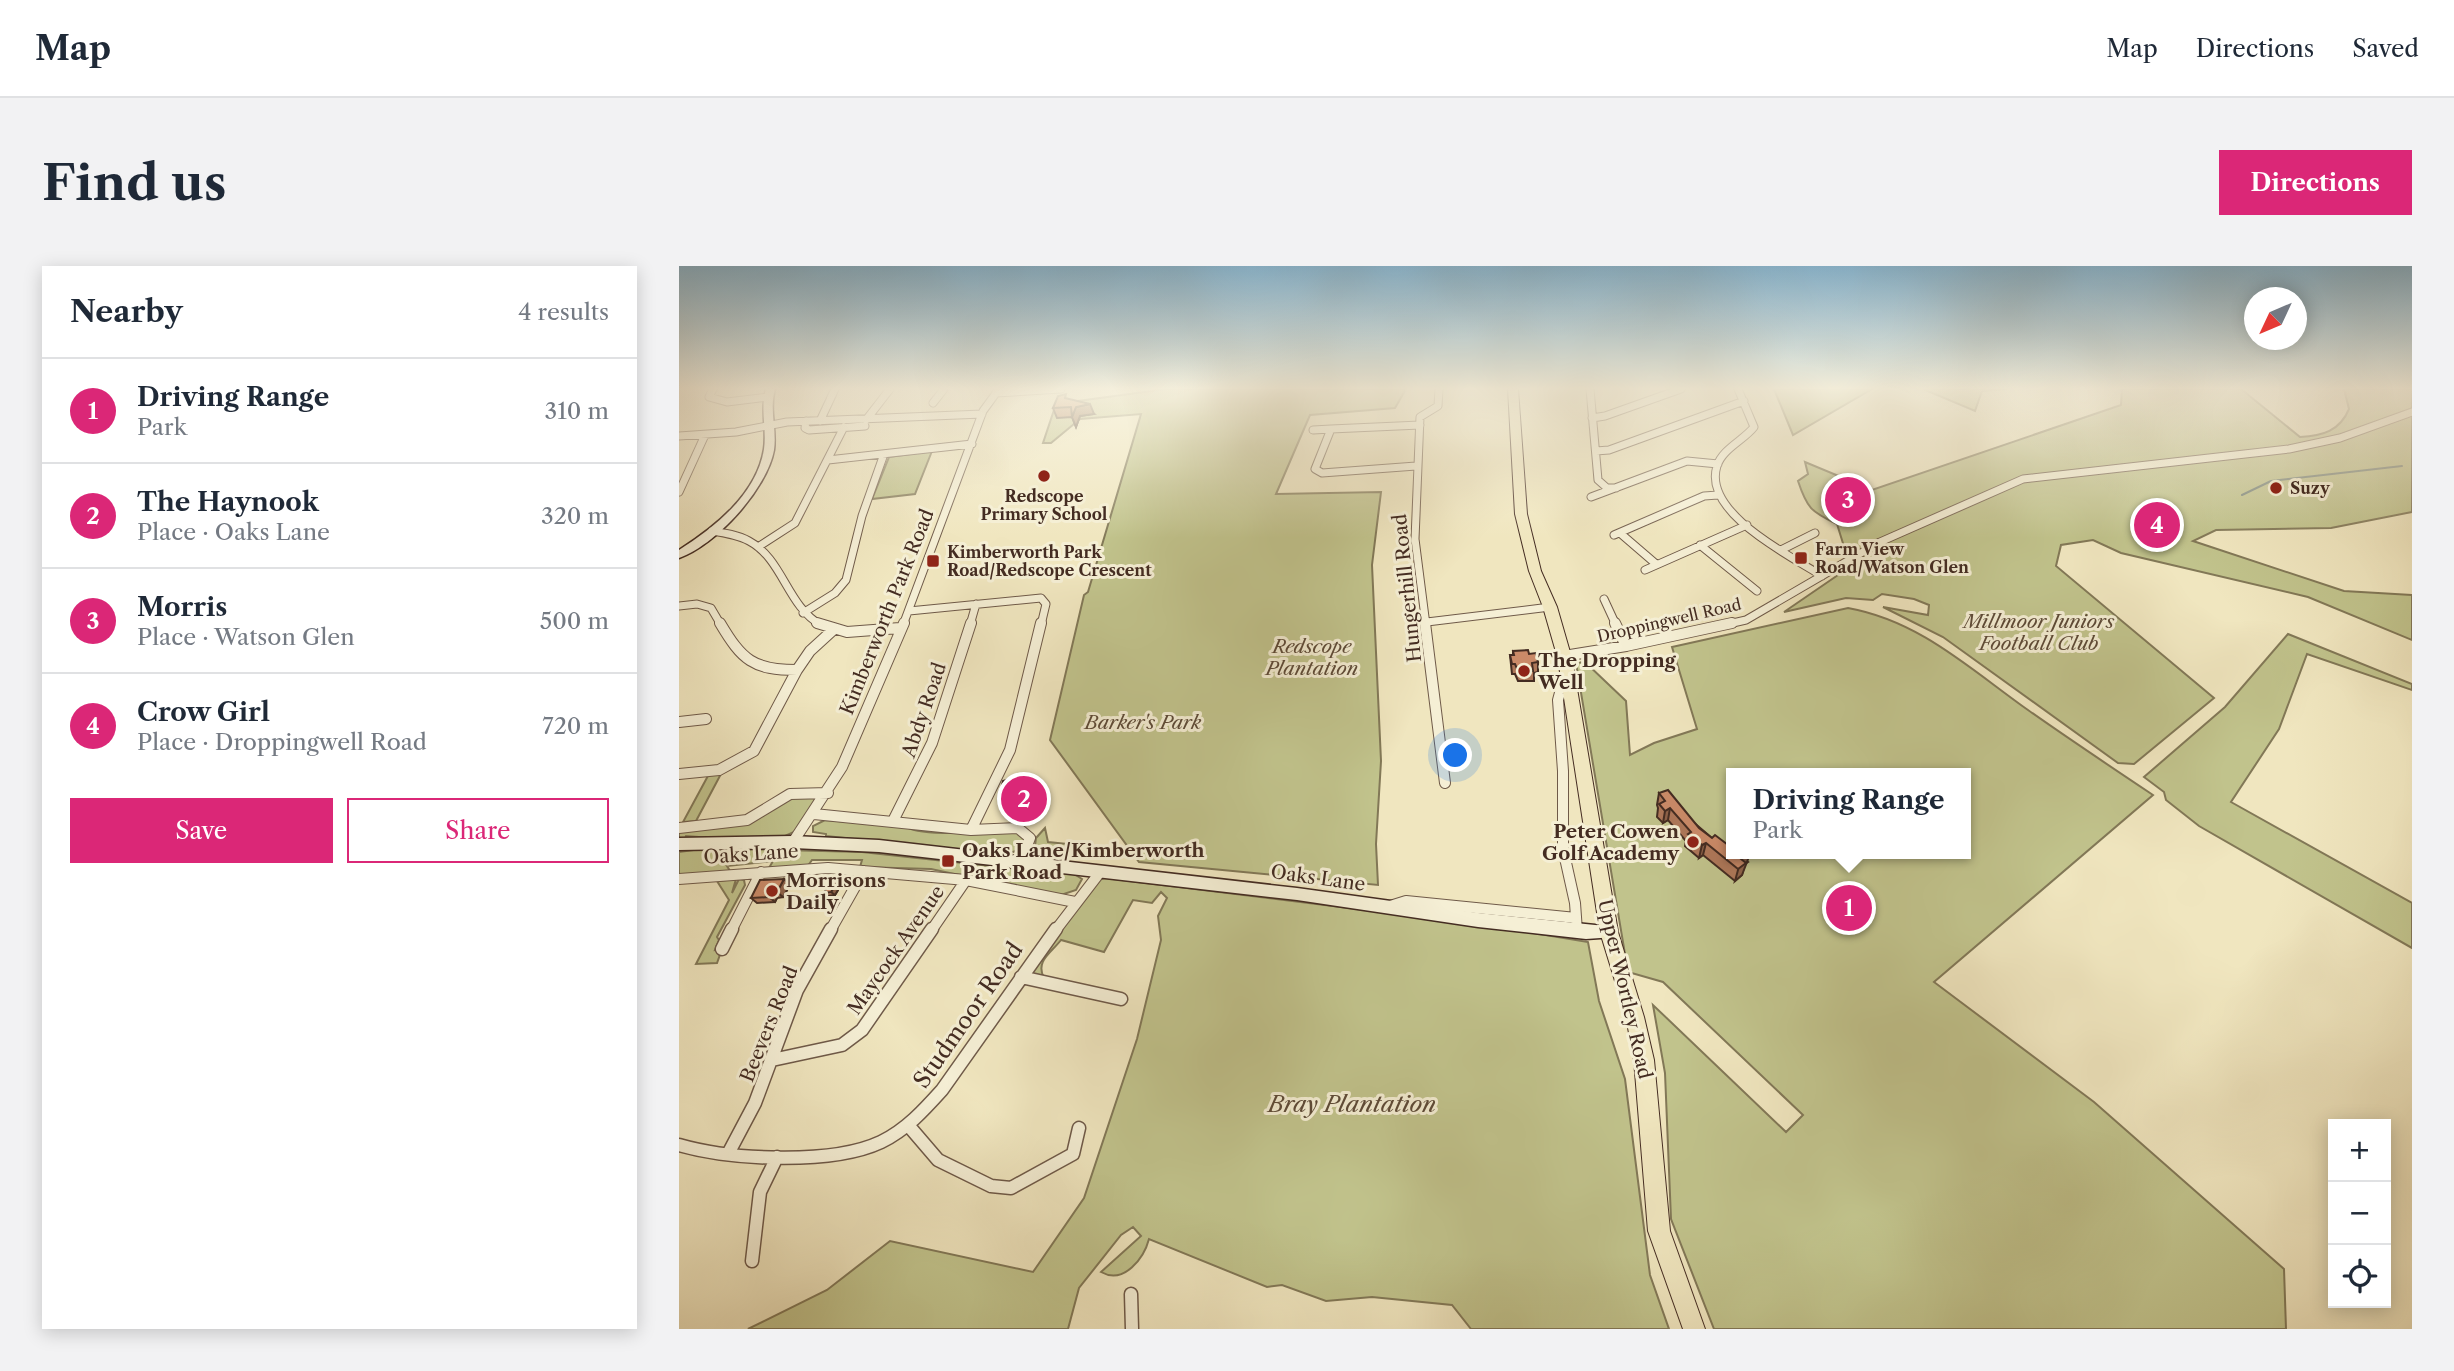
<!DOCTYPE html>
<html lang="en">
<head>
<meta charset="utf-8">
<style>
	:root { --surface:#fff; --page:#f2f2f3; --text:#1f2937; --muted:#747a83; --line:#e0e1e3; --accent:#db2777 }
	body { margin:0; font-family:"Libre Caslon Text",serif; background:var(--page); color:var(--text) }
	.controls { position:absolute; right:21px; bottom:21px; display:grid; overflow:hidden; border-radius:0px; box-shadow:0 4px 18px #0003 }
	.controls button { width:63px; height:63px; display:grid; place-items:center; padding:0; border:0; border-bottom:2px solid var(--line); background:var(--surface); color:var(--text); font:35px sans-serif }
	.compass { position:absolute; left:1565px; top:21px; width:63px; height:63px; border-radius:50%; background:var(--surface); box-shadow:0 4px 18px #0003; rotate:226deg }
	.you { position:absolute; left:777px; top:490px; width:24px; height:24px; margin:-18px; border:5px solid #fff; border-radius:50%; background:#1a73e8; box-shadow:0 0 0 10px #1a73e833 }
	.badge { display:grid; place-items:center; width:46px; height:46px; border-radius:50%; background:var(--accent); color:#fff; font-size:23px; font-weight:700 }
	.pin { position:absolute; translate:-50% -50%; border:4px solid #fff; box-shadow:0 2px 7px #0006 }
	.popup { position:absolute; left:1047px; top:502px; width:245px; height:91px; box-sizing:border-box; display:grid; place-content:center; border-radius:0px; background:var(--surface); filter:drop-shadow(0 2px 5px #0005); font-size:23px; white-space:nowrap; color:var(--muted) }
	.popup b { font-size:26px; color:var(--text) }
	.popup::after { content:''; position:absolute; left:50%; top:100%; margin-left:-14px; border:14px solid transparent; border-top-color:var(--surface) }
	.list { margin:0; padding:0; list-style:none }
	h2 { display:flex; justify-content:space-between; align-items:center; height:91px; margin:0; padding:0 28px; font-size:30px }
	h2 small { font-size:23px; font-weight:400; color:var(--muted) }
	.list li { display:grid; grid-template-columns:46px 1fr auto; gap:21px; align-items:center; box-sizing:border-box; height:105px; padding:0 28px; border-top:2px solid var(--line) }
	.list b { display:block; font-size:26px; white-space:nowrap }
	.list p { margin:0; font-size:23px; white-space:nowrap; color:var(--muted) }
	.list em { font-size:23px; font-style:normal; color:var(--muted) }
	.actions { display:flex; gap:14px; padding:21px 28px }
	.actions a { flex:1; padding:16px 0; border:2px solid var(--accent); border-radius:0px; text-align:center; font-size:24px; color:var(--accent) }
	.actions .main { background:var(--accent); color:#fff }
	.icon { flex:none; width:38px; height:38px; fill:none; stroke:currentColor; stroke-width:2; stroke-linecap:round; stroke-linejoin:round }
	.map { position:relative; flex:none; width:1733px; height:1063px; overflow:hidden; border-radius:0px }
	header { display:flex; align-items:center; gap:42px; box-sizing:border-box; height:98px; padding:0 35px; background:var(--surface); border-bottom:2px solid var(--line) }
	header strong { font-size:33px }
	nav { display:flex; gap:38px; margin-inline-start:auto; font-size:24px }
	.intro { display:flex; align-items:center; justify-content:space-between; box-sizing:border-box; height:168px; padding:0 42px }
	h1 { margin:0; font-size:49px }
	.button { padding:18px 32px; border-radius:0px; background:var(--accent); color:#fff; font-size:24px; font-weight:700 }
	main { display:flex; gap:42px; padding:0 42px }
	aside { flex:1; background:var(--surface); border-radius:0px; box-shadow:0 4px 18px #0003 }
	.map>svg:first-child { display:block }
	.green { fill:#c1c38c; stroke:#827857; stroke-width:2; fill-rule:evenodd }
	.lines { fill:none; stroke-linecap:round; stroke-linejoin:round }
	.stream { stroke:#78847a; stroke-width:2 }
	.street-far2-casing { stroke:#6f5a49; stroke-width:9 }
	.street-far1-casing { stroke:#6f5a49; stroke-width:12 }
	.street-casing { stroke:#6f5a49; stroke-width:15 }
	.secondary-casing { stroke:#442c22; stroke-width:3 }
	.primary-casing { stroke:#442c22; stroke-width:2 }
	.street-far2 { stroke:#f5efd5; stroke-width:7 }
	.street-far1 { stroke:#f5efd5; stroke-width:10 }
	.street { stroke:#f5efd5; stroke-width:12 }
	.secondary { fill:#f5efd5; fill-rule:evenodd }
	.primary { fill:#f0e6bf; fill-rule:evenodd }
	.wall { fill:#ae7759; stroke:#442c22; stroke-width:2 }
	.shaded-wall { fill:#8d6149; stroke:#442c22; stroke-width:2 }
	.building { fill:#ca8a68; stroke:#442c22; stroke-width:2 }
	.poi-dot { fill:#8f2418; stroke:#f5efd5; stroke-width:2.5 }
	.labels { text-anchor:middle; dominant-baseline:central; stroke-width:6; stroke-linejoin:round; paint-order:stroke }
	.far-poi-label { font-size:16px; font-weight:bold; fill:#442c22; stroke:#f5efd5; text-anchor:start }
	.far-street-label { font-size:16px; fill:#442c22; stroke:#f5efd5 }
	.street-label { font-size:19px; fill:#442c22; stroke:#f5efd5 }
	.park-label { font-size:19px; font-style:italic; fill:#5d4a37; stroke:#f5efd5 }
	.poi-label { font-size:19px; font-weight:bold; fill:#442c22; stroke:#f5efd5; text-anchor:start }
	.near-street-label { font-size:23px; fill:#442c22; stroke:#f5efd5 }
	.near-park-label { font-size:23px; font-style:italic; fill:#5d4a37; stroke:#f5efd5 }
</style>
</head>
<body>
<header>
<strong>Map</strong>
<nav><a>Map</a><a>Directions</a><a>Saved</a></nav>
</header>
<div class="intro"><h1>Find us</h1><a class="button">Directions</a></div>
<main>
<aside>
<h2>Nearby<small>4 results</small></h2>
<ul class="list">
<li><span class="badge">1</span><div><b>Driving Range</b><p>Park</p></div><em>310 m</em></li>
<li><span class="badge">2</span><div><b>The Haynook</b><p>Place · Oaks Lane</p></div><em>320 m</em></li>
<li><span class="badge">3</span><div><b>Morris</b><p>Place · Watson Glen</p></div><em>500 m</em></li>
<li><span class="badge">4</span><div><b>Crow Girl</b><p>Place · Droppingwell Road</p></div><em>720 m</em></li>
</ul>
<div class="actions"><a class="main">Save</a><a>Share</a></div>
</aside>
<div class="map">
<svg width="1733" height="1063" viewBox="0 0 1733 1063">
	<rect width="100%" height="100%" fill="#f0e6bf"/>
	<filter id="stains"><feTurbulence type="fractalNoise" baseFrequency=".00286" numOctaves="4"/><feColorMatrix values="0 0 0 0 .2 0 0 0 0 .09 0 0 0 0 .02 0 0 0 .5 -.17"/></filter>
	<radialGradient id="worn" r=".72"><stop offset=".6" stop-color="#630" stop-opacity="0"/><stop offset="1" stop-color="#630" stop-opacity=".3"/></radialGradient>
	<!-- green -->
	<path class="green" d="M487,123h240l-11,19 -85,7 -34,79 105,-2 -9,73 9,196 -5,83 2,41 -239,-23 -89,-122 34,-145 4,-3 53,-178 -61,5 -29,24h-8l13,-39z
		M1095,123h98l-79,46z
		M1244,123h84l-25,2 -7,20z
		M1443,123h119l59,48c22,-1 40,-6 49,-28l-5,-20h68v123l-81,16 -115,2 -23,11 151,50 68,4v45l-104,-43 -187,-44 -28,-13 -32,5 -5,21 158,132 -80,66 -16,-1 -175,-126 -60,-30 45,8 1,-10 -15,-6 -32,-5 -9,6 -27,-2 -62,14 73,-50 -11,-9 -9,-29c-26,-12 -30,-16 -39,-43l10,-7 -3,-12 67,28 249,-85z
		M253,185l-17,43 -43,5 17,-42z
		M1169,342c72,13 122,61 180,102 41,29 83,57 125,85l-219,187 160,120 190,167 2,60h-572l-43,-110 -6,-146 -12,-68 133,127 17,-17 -140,-133 -35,-10 -52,-309 9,-1 41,39 4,54 24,-12 43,-14 -25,-82zM1053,507h234v81h-234z
		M1609,368l124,50v6l-105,-36 -28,75 -48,73 181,101v45l-213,-122 -33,-26 -2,-8 -20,-15 81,-70z
		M43,506l-26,49 -13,1 26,-48z
		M111,530h24l3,4 -23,32 -9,4 -73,2 -26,-2 -2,5h-5v-11l65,-8z
		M146,554l80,6c13,12 92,5 114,5l6,8 -5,10 -14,6 -180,-19v-2l-13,-2v-6z
		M366,562l3,14 20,2 -10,12 -14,2 -10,-4 2,-16z
		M29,582l154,4 183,20h26l11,7 -6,11 -18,6 -127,-27 -71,-2 2,-7h-50l-5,7 -38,1 4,-7 -46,5 3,5 -51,5v-24z
		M426,612l373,46 110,18 11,59 26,78 25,196 19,54h-198l-19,-24 -80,-8 -46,4 -44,-16 -15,2 -118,-48c-5,19 -25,46 -48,33l40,-36 -8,-9 -12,8 -42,53 -11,41h-320l79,-39 63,-49 143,31 51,-74 53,-159 24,-99 -3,-24 9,-18 -6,-6 -9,11 -19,-3 -29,52 -43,-12c-10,13 -26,21 -17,38l-7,-1 -7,-6 68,-91z
		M57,613l-4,14 7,-14 5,1 1,5 -28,52 2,3 -4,10 7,-1 -5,14 -21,1 33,-64 -12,-19z"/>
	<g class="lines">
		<!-- stream -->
		<path class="stream" d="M1563,229l29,-14 131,-15"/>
		<!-- street-far2 casing -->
		<g class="street-far2-casing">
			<path id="street-far2" d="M34,123l-4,8 18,5 41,-5
				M911,123l8,91 9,8h9
				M1059,123l16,38c-10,13 -32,22 -37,39 -15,47 74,90 105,110
				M317,127l65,-4
				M254,137l11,-14
				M913,152l13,-2 76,-27
				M187,154l24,-31
				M127,155l-1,7 4,2 56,-4
				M141,155l15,-32
				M634,164l18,-1
				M0,170l57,-4 51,-10 195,-8
				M917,185l13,-1 135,-49
				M149,194l144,-16
				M737,200l-94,7 -7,-4 16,-40 89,-4
				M0,226l26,-57
				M912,231l96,-36 31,3
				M33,265c13,2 26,4 37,10 34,18 38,65 72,84
				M941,267l36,31
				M935,269l90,-39 14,-1
				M1021,279l57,46
				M79,281l37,-24 49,-96
				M1102,284l34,-17
				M966,304l102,-45
				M925,333l12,26
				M0,340l18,-2 14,4 10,17
				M230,345l132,-13 5,6 -5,21
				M124,347l32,-20 11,-13 16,-64 22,-62
				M748,356l123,-15
				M224,359l80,-214 16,-22
				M291,359l6,-21
				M747,359l-11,-86 5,-122 18,-11 1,-17
				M1045,359l22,-5 134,-78 143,-63 266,-30 51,-11 72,-26"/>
		</g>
		<!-- street-far1 casing -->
		<g class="street-far1-casing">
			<path id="street-far1" d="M41,357c22,37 33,47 77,47
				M138,357l30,9 53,-4
				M746,357l20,160
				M936,357l11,23
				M885,390l62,-10 106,-23
				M891,422l-9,1 -3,11 5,71v78l12,54 2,28
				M0,456l27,-3
				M0,508l40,-4 35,-19 43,-81 13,-19 23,-21
				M135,548l157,16 47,-2 12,10 -9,23
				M214,555l39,-78 39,-120
				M0,562l68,-8 43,-26 38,-1
				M292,564l39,-80 31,-127
				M114,576l49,-75 62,-144
				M0,613l149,-11 138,12 109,22
				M711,640l16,-5 170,17
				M52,665l30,-59
				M151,665l34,-60
				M252,665l35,-51
				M376,665l46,-60"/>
		</g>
		<!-- street casing -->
		<g class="street-casing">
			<path id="street" d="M43,683l10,-20
				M342,711l100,22
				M93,794l70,-15 20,-15 70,-101
				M229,859l30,35 53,26 20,2 62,-34 6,-26
				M0,879c52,15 153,20 202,-3 25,-12 43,-32 61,-52l114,-161
				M49,888l27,-51 42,-113 34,-61
				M73,995l8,-69 17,-35
				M452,1028l1,35"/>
		</g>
		<!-- secondary casing -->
		<g class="secondary-casing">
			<path id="secondary" d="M87,123h9c-6,21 2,40 -1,61 -7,39 -58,95 -95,108v-8c36,-23 78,-56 85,-101 3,-20 -4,-40 2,-60z
				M114,570l86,4 418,48 181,25 137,14 2,5 -2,5 -29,2 -108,-12 -181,-27 -418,-48 -86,-4 -114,2v-12z"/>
		</g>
		<!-- primary casing -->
		<g class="primary-casing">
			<path id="primary" d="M829,123h10l9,125 14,57 16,36 15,52 46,273 26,85 10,43 16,171 35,98h-22l-35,-98 -14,-171 -8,-43 -26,-85 -42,-273 -15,-52 -14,-36 -14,-57z"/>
		</g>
		<!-- street-far2 -->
		<use href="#street-far2" class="street-far2"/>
		<!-- street-far1 -->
		<use href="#street-far1" class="street-far1"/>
		<!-- street -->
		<use href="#street" class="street"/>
		<!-- secondary -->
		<use href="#secondary" class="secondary"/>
		<!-- primary -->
		<use href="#primary" class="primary"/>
	</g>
	<!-- wall -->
	<path class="wall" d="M389,133l26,15 -14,2 -4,11 -4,-10 -15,1 -4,-10z
		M834,385l16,3 9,8v10l-4,1v8h-16l-3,-7h-3l-2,-19h3z
		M343,509l13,25 -1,7 -15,7 -6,-3 -7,-10z
		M980,527l53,45 36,24 -3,2 -3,11 -7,6 -32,-26 -4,3 -14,-12 1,-5 -18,-21 -5,3 -6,-6 1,-9 -1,-3z
		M105,613l6,6 -7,12 -6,1 -2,4 -18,1 -6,-5z
		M159,615l3,4 -6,10 -8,1 -3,-3z"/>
	<!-- shaded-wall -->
	<path class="shaded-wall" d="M411,138l4,10 -14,2 -4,11 -4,-10 4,-10z
		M343,509l13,25 -1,7 -15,7 -6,-10z
		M991,542l-2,12 -5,3 2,-12z
		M1027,577l-3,12 -4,3 3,-13z
		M1067,588h4l-8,21 -7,6 6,-22z
		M105,613l6,6 -7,12 -6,-5z
		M159,615l3,4 -6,10 -4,-3z
		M92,626l6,6 -2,4 -6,-5z"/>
	<!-- building -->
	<path class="building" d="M387,128l-1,4 25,6 -14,3 -4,10 -1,-10 -18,1 5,-12z
		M849,384l1,4 7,-1 2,9 -6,1 1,8h-15l-3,-7h-3l-2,-9h4l-1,-4z
		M343,509l7,15 -1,7 -15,7 -7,-3 2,-5 -6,-11 1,-4z
		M989,524l31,38 13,10 3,-3 17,13v6h14l-5,5 5,4 -8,6 -32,-26 -4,2 -14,-11 3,-2 -21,-24 -5,3 -6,-7 6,-3 -6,-8z
		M105,613l-7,13h-6l-2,5 -18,1 9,-18z
		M159,615l-7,11 -7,1 5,-11z"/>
	<!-- sky -->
	<linearGradient id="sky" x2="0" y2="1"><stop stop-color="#89b8d4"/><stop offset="0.45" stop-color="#f8f4e2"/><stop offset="1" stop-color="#f8f4e2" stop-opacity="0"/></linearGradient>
	<rect width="1733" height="272" fill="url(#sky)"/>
	<!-- markers -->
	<g class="poi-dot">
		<circle cx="365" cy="210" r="7"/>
		<circle cx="1597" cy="222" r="7"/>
		<rect x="1115" y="285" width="14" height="14" rx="3.5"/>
		<rect x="247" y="288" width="14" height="14" rx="3.5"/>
		<circle cx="845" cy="405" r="7"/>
		<circle cx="1014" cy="576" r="7"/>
		<rect x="262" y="588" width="14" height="14" rx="3.5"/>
		<circle cx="93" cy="625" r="7"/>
	</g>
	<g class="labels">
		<!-- far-poi labels -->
		<g class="far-poi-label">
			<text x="1611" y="222">Suzy</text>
			<text x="365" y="230" text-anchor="middle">Redscope<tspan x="365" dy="18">Primary School</tspan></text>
			<text x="1136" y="283">Farm View<tspan x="1136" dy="18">Road/Watson Glen</tspan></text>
			<text x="268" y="286">Kimberworth Park<tspan x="268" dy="18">Road/Redscope Crescent</tspan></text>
		</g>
		<!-- far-street labels -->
		<g class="far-street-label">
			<text transform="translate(990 354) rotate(-13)">Droppingwell Road</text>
		</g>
		<!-- street labels -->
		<g class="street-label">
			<text transform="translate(728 322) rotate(-96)">Hungerhill Road</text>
			<text transform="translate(208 346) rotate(-68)">Kimberworth Park Road</text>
			<text transform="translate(245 444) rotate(-71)">Abdy Road</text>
			<text transform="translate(72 588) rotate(-4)">Oaks Lane</text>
			<text transform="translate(639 612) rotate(8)">Oaks Lane</text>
			<text transform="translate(217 684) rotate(-55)">Maycock Avenue</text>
			<text transform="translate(946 723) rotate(77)">Upper Wortley Road</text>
			<text transform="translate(90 758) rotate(-68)">Beevers Road</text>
		</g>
		<!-- park labels -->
		<g class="park-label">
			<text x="1360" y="355">Millmoor Juniors<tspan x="1360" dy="22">Football Club</tspan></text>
			<text x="633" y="380">Redscope<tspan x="633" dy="22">Plantation</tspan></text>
			<text x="464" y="456">Barker's Park</text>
		</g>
		<!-- poi labels -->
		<g class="poi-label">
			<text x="859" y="394">The Dropping<tspan x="859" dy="22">Well</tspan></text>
			<text x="1000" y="565" text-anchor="end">Peter Cowen<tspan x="1000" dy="22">Golf Academy</tspan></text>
			<text x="283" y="584">Oaks Lane/Kimberworth<tspan x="283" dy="22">Park Road</tspan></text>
			<text x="107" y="614">Morrisons<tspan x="107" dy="22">Daily</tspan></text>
		</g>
		<!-- near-street labels -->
		<g class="near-street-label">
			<text transform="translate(289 749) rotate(-55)">Studmoor Road</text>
		</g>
		<!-- near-park labels -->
		<g class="near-park-label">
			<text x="673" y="838">Bray Plantation</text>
		</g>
	</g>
	<rect width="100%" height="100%" filter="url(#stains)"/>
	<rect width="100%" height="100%" fill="url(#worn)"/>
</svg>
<div class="controls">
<button>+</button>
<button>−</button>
<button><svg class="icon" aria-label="locate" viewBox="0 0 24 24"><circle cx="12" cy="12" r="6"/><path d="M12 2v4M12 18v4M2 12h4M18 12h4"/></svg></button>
</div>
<svg class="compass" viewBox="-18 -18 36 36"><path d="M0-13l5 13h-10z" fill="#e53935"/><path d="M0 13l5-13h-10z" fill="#747a83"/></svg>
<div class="you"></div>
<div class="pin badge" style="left:1170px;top:642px">1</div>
<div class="popup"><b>Driving Range</b>Park</div>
<div class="pin badge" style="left:345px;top:533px">2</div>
<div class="pin badge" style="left:1169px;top:234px">3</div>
<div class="pin badge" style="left:1478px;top:259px">4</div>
</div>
</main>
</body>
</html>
